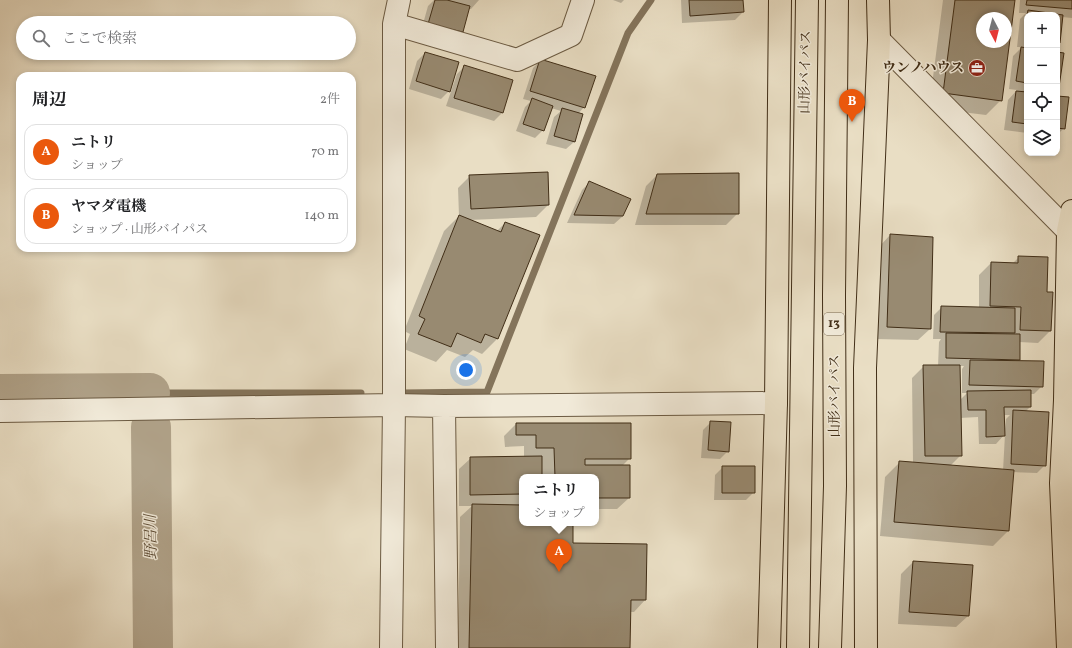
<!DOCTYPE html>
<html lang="ja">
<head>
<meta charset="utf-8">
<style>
	:root { --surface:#fff; --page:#f6f6f6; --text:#202124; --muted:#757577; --line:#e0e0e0; --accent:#ea580c }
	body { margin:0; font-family:Vollkorn,"Noto Serif JP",serif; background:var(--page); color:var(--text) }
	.controls { position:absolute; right:12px; top:12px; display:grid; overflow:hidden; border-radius:8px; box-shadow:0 2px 6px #0003 }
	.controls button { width:36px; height:36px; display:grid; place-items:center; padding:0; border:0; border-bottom:1px solid var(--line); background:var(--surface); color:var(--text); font:20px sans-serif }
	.compass { position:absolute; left:976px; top:12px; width:36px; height:36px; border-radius:50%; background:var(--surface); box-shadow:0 2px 6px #0003; rotate:173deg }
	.you { position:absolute; left:466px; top:370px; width:14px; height:14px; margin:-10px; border:3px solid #fff; border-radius:50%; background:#1a73e8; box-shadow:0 0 0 6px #1a73e833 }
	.badge { display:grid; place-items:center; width:26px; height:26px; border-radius:50%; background:var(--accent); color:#fff; font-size:13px; font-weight:700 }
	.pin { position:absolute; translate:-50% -33px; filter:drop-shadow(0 1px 2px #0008) }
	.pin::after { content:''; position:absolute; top:21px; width:14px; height:12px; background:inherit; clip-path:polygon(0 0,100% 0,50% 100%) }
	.popup { position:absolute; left:519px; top:474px; width:80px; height:52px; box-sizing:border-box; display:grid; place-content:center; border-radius:8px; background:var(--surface); filter:drop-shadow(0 1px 3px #0005); font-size:13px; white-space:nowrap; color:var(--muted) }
	.popup b { font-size:15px; color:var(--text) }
	.popup::after { content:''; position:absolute; left:50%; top:100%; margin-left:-8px; border:8px solid transparent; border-top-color:var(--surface) }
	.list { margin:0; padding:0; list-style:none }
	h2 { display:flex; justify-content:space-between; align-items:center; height:52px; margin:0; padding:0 16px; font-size:17px }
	h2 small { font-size:13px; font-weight:400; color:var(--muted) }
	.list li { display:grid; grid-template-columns:26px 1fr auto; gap:12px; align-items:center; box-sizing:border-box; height:56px; margin:0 8px 8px; padding:0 8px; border:1px solid var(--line); border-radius:12px }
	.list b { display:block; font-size:15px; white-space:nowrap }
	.list p { margin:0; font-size:13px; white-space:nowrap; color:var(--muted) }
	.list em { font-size:13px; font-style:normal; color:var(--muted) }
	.icon { flex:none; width:22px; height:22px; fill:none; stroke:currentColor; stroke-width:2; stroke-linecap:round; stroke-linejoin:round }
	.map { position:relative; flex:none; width:1072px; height:648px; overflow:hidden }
	.search { position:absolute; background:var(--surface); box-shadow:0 2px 6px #0003; left:16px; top:16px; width:340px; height:44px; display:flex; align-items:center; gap:10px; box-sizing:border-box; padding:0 14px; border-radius:22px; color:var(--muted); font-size:15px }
	.panel { position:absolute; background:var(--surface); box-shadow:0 2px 6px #0003; left:16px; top:72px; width:340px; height:180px; border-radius:12px }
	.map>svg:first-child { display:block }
	.shadow { fill:#0003; fill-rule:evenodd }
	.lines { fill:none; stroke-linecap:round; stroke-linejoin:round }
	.stream { stroke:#84745b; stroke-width:7 }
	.river { stroke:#b0a289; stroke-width:40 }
	.building { fill:#988a71; stroke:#412e17; fill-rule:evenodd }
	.minor-casing { stroke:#6b5a42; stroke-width:24 }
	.major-casing { stroke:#412e17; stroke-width:24 }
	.highway-casing { stroke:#412e17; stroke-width:24 }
	.minor { stroke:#f1ead9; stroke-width:22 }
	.major { stroke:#e9dec4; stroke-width:22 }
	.highway { stroke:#e9dec4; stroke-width:22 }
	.labels { text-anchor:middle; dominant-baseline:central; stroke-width:3; stroke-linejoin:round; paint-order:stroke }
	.shield { fill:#f1ead9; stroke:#766651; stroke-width:1 }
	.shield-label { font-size:13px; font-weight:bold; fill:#412e17 }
	.poi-label { font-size:14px; font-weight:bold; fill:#412e17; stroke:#f1ead9; text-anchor:end }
	.street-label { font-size:14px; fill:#412e17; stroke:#f1ead9 }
	.water-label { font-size:15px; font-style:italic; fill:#5d4b34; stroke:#f1ead9 }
</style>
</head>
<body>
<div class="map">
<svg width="1072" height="648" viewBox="0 0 1072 648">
	<rect width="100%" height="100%" fill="#e9dec4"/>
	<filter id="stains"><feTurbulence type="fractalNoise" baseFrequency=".005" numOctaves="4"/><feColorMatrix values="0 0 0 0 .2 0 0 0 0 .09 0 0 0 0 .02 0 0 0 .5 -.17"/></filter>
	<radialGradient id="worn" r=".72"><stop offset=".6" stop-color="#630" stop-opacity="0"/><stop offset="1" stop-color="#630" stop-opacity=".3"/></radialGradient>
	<!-- shadow -->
	<path class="shadow" d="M434,0h45l-8,9h-3l-6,23 -8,8 -33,-9 7,-25z
		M613,0h11l-3,3z
		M681,0h61l1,12 -8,8 -53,3z
		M943,0h71l-13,100 -15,15 -57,-7zM982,18h24v24h-24z
		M1020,0h52v18l-10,-1 -3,26 -2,1v-29h-30v118l-23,-3 4,-30 9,-10 -8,-1 4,-33 9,-9h-5l3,-28 6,-6h-7z
		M425,53l24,38 -8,8 -32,-10 8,-28z
		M541,60l43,47 -6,7 -4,28 -8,7 -20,-5 8,-27 7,-6 -10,-3 -8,22 -8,8 -19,-7 9,-24 6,-6 -8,-2 10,-31z
		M465,66l47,15 -10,32 -8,8 -48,-15 11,-32z
		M1057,97l7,31 -7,7z
		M657,175l81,38 -12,12h-91l11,-39z
		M470,176l78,29 -12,12 -67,3 28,11 8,-8 34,13 -42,103 -15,15 -9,-4 -8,7 -18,-7 -11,12 -32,-13 6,-15 -6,-3 40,-100 15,-15 -1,-28z
		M590,182l33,34 -9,8 -47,-1 15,-33z
		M890,235l40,94 -12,11 -42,-1 3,-92z
		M1019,257l27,36 4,38 -12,12 -19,-1v20l23,24 -8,8h-4v13l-5,5 20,53 -8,8 -24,-1 -5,59 -15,15 -113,-10 5,-59 15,-15 13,1 -1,-85 12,-12h14l1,-24 2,-3h-8l1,-24 8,-8 37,1v-33l12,-12 21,1zM959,366h5l-2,3v24h5l-7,7zM1004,415h6l-4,4 -1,9h-1zM978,417l1,27h17l9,-10 -2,37 -53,-5 11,-11 -1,-37z
		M711,422l17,29 -8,8 -19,-1 2,-28z
		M516,424l114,34 -8,8 7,32 -12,11h-21v-32h-74v46h50v21l74,1 -1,55 -11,12h-4l-1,36h-171l2,-131 12,-11h-13v-37l12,-11h53v-12l-19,1 -1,-11z
		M723,467l31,25 -8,8h-32l1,-25z
		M913,562l55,54 -12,11 -58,-3 3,-50z"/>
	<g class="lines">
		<!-- stream -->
		<path class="stream" d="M150,393h211
			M402,393l85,-1 141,-359 23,-33"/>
		<!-- river -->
		<path class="river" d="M0,394l150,-1
			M151,427l2,221"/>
	</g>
	<!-- building -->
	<path class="building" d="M435,0h12l23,6 -7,26 -35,-8z
		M689,0h54l1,12 -54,4z
		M955,0h60l-13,101 -59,-8zM982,18h24v24h-24z
		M1027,0h45v9l-46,-4z
		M1028,10l35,5 -3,28h-3v-28h-30z
		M1021,47l6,1v35l-11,-2z
		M425,52l34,10 -9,30 -34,-11z
		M1057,52l7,1 -5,34h-2z
		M540,59l56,17 -11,32 -55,-17z
		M464,65l49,15 -10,33 -49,-15z
		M1016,91l11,1v32l-15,-2z
		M1057,96l12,1 -4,32 -8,-1z
		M532,98l21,8 -9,25 -21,-7z
		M562,108l21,6 -8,28 -21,-6z
		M548,172l1,33 -78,4 -2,-34z
		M739,173v41h-93l11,-40z
		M589,181l42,18 -8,17 -49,-1z
		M459,215l42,17 4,-10 35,13 -42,104 -13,-5 -4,9 -24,-10 -6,14 -33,-13 7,-15 -6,-3z
		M890,234l43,3 -2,92 -44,-2z
		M1018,256l30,1 -1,35h6l-2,39 -31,-1 1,-23 -31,-1 1,-44 27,1z
		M941,306l74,2v25l-75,-1z
		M946,333l74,1v26l-74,-2z
		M970,360l74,1 -1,26 -74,-2z
		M923,365h37l2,91h-37z
		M1031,390v17h-27l1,29 -19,1v-27h-18l-1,-19z
		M1013,410l36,2 -3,54 -35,-2z
		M710,421l21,1 -2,30 -21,-2z
		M516,423h115v36h-46v6h45v33h-34v-21h-41l-1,-29h-18v-13h-20z
		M542,456v21h-20v17l-52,1v-38z
		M899,461l115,9 -5,61 -115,-9z
		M722,466h33v27h-33z
		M472,504l50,1v18h51v20l74,1 -1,56h-15l-1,48h-161z
		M913,561l60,4 -4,51 -60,-4z"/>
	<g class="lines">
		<!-- minor casing -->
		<g class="minor-casing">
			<path id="minor" d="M394,24l123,36 54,-25 12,-35
				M879,40l189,191
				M444,406l3,242
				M0,411l394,-6 50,1 332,-3
				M391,648l3,-243v-381l5,-24"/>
		</g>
		<!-- major casing -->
		<g class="major-casing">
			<path id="major" d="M1068,648l-7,-165 4,-83 3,-169 4,-20"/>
		</g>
		<!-- highway casing -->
		<g class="highway-casing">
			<path id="highway" d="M769,648l7,-245 4,-403
				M798,648l9,-648
				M830,648l5,-162 -1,-190 3,-296
				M866,648l-1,-280 14,-328 -1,-40"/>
		</g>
		<!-- minor -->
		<use href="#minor" class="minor"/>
		<!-- major -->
		<use href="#major" class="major"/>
		<!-- highway -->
		<use href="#highway" class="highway"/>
	</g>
	<!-- icons -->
	<defs>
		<g id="office-disc" transform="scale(0.9)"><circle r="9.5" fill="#8f2418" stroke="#f1ead9"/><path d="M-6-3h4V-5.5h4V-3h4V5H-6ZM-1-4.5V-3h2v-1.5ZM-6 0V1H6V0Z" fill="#fff"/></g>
	</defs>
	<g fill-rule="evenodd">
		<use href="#office-disc" x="977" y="68"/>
	</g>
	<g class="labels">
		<!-- shield labels -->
		<rect class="shield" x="824" y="313" width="20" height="22" rx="3"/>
		<g class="shield-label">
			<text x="834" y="324">13</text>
		</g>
		<!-- poi labels -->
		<g class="poi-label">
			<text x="964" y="68">ウンノハウス</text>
		</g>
		<!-- street labels -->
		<g class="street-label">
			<text transform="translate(806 72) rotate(-89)">山形バイパス</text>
			<text transform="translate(835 396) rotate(-90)">山形バイパス</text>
		</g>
		<!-- water labels -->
		<g class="water-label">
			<text transform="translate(152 537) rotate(-91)">野呂川</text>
		</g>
	</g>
	<rect width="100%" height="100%" filter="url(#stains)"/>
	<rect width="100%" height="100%" fill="url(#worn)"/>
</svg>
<div class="controls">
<button>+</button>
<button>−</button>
<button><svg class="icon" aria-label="locate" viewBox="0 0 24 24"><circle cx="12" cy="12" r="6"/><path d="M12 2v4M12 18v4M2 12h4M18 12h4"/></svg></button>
<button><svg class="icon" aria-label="layers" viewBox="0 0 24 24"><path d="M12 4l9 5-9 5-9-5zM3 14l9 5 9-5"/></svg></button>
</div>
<svg class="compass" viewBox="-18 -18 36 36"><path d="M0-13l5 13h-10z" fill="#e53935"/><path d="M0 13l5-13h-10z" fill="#757577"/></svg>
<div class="you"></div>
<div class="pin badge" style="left:559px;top:572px">A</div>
<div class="popup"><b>ニトリ</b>ショップ</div>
<div class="pin badge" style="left:852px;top:122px">B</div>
<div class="search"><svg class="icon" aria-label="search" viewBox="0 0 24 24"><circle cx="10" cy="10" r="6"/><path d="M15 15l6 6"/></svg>ここで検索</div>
<section class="panel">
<h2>周辺<small>2件</small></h2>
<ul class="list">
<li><span class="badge">A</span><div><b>ニトリ</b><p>ショップ</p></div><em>70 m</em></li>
<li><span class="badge">B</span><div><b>ヤマダ電機</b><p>ショップ · 山形バイパス</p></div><em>140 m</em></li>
</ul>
</section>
</div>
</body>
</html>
